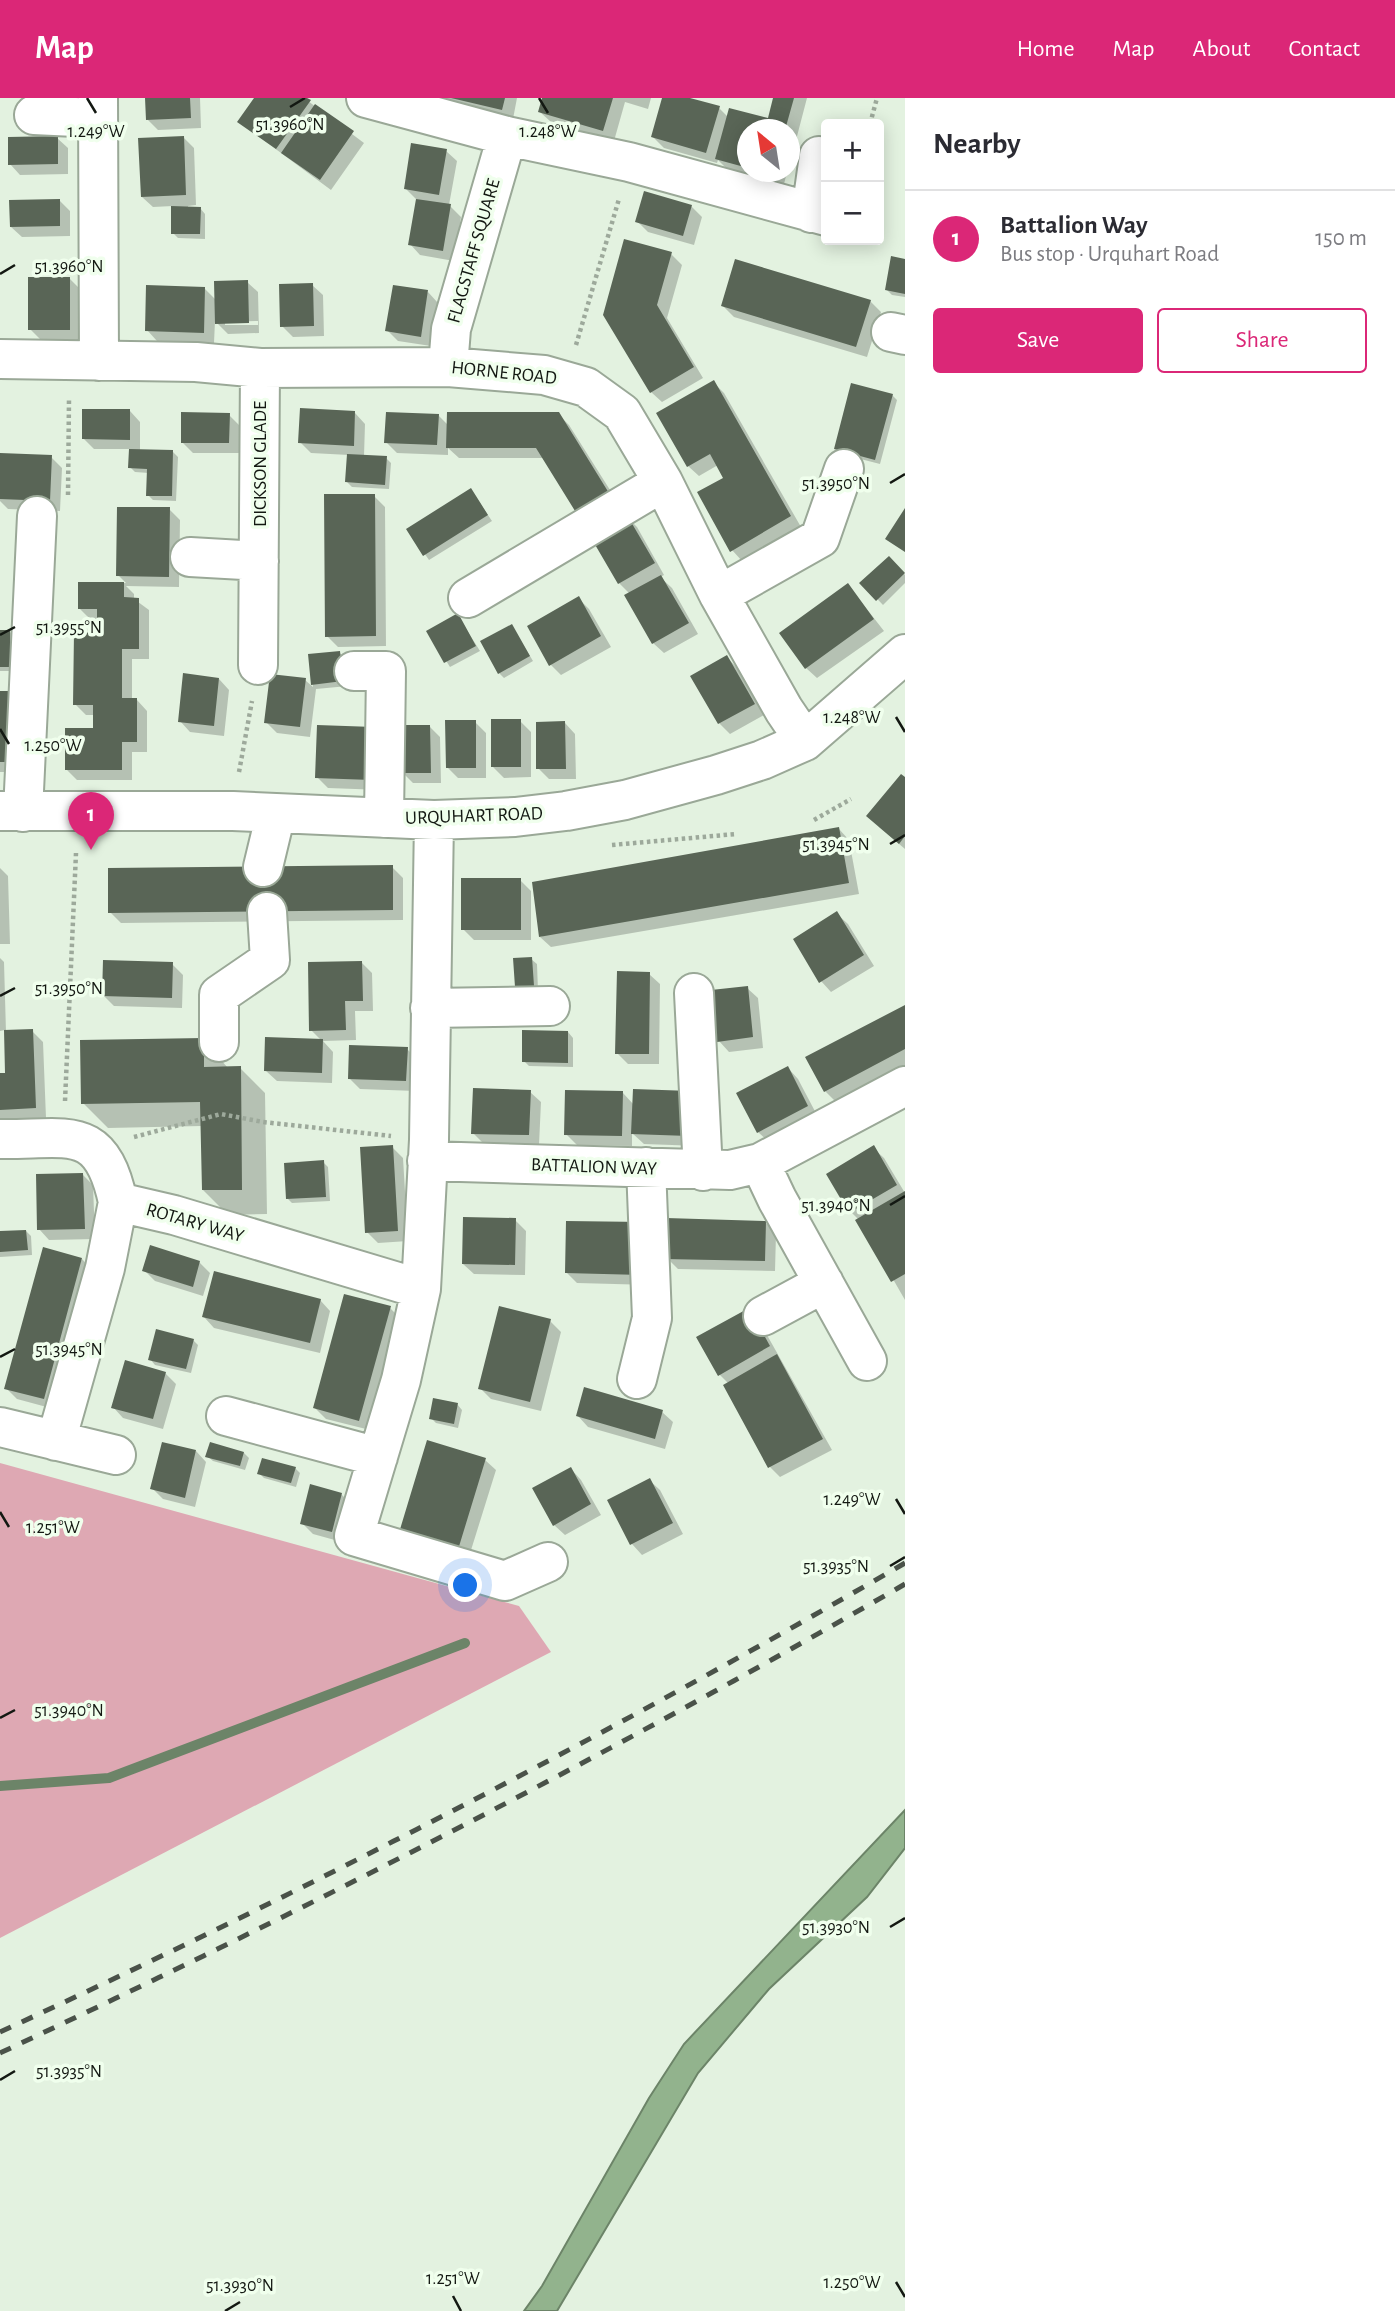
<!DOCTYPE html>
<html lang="en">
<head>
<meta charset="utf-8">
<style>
	:root { --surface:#fff; --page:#f7f7f7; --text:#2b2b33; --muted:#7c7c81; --line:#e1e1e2; --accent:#db2777 }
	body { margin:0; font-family:"Alegreya Sans",sans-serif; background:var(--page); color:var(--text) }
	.controls { position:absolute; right:21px; top:21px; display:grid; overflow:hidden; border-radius:7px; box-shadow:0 4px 18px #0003 }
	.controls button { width:63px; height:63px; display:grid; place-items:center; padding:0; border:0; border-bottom:2px solid var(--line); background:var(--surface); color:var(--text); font:35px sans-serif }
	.compass { position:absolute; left:737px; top:21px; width:63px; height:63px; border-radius:50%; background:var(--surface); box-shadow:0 4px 18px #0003; rotate:330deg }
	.you { position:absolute; left:466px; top:1488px; width:24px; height:24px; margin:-18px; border:5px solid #fff; border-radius:50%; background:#1a73e8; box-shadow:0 0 0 10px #1a73e833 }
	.badge { display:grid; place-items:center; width:46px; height:46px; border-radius:50%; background:var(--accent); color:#fff; font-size:23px; font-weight:700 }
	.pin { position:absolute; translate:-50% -58px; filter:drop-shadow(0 2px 4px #0008) }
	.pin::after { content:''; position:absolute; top:37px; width:24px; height:21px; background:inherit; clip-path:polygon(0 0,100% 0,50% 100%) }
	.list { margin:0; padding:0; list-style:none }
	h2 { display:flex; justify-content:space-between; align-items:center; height:91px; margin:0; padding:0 28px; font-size:30px }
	h2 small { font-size:23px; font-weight:400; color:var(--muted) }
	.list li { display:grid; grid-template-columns:46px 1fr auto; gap:21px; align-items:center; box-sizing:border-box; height:98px; padding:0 28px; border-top:2px solid var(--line) }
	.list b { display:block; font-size:26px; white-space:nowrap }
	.list p { margin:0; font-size:23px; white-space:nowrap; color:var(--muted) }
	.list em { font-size:23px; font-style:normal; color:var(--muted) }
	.actions { display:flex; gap:14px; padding:21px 28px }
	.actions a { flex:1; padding:16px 0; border:2px solid var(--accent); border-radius:7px; text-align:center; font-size:24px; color:var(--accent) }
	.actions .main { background:var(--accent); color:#fff }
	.map { position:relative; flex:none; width:905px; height:2213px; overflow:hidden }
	header { display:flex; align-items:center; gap:42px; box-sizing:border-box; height:98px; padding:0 35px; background:var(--accent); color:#fff }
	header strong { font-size:33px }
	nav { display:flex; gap:38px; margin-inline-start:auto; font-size:24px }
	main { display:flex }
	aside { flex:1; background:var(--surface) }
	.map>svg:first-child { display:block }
	.green { fill:#dea8b3 }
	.water { fill:#92b38d; stroke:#6c8468; stroke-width:2 }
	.shadow { fill:#0003; fill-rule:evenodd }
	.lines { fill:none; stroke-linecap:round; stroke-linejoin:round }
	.stream { stroke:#6c8468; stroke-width:10 }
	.building { fill:#596556 }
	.minor-casing { stroke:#9aa897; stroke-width:42 }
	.path { stroke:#9da99b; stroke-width:4.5; stroke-dasharray:3.5 3.5; stroke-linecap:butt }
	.minor { stroke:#fff; stroke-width:38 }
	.rail { stroke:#4a5249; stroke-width:5; stroke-dasharray:12 12; stroke-linecap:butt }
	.ticks { fill:none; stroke:#131812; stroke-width:2.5 }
	.labels { text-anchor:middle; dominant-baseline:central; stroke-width:7; stroke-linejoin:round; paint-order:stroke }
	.street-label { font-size:19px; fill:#131812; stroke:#f0ffed }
	.ticks-label { font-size:18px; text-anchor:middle; fill:#131812; stroke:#f0ffed; stroke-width:7; stroke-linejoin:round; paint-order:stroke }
</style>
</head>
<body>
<header>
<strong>Map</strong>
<nav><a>Home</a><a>Map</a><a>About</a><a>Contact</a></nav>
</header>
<main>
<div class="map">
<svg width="905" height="2213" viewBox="0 0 905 2213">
	<rect width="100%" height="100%" fill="#e3f2e0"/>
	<!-- green -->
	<path class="green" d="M0,1365l519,143 32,46 -551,286z"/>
	<!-- water -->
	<path class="water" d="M905,1712v38l-38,49 -98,92 -71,84 -141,238h-33l18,-25 107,-188 35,-54z"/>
	<!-- shadow -->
	<path class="shadow" d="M146,0h54l1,30 -43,2 -11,-11z
		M256,0h48l60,45 -33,47 -92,-68z
		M439,0h78l-4,21z
		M544,0h107l-3,11 -23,-7 -11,39 -63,-19 -11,-10z
		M664,0h20l35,10 9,9 41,4 6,-23h32l-17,65v-33h-42v42h39l-3,12 -57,-15 -9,-9 -1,3 -53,-15 -11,-11z
		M183,39l11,11 2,57 -8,1v2h12l5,6v25l-27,-1 -5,-5v-27l-20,1 -11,-10z
		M57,40l11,10v26l-48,1 -10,-11z
		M446,53l11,10 -8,44 12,12 -7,44 -34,-6 -10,-11 7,-44 -11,-11z
		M60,103l10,10v25l-48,1 -11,-10z
		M691,108l11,11 -8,28 -46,-13 -11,-11z
		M671,156l11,11 -15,53 36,60 -41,24 -11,-10 -46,-77z
		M905,162v37l-13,-2 -5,-5z
		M70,181l10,10v51h-39l-11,-11z
		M247,184l11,10 1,41 -31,1 -13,-13 -1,22 -57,-2 -10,-11 58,-41 11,11zM258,223v4h-33v-3z
		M312,187l11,10 1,41 -31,1 -11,-11z
		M428,194l10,11 -7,43 -33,-5 -11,-11z
		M870,203l11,11 -14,45 -133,-40 -11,-11z
		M713,284l11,11 77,134 -59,34 -10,-11 -6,-72 -8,-13 -19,11 -11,-10z
		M892,297l5,5 -17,64 -39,-10 -5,-5z
		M130,313l10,11v29l33,1 5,5 -2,44 -23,-1 -5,-5 1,-22 -14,-1 -5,-5 1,-18h-37l-11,-11z
		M355,315l10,11 -1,32 22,2 5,5 -2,26 -37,-2 -5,-5 2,-27 -38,-2 -11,-11z
		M558,316l11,11 53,84 -78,-51h-85l-11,-10v7l-51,-2 -11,-11 52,-27 10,10z
		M229,317l11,11 -1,27h-46l-11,-11z
		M0,357l51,2 11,11 -2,43 -52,-2 -8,-8z
		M471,392l21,31 -63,39 -21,-30z
		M374,398l11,11 1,139 -48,1 -11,-11z
		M169,411l11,11 -1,67 -53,-1 8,8v5l15,11v49h-17v41h5l10,11v41h-15v28h-55l-10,-10 28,-40v-15h-9l-11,-11 24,-69v-16h-9l-11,-11v-24l47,-1 -8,-8z
		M627,419l10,10 27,48 -4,2 12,11 26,46 -34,19 -11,-10 -23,-49 -11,-11z
		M889,460l16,17v8l-22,22 -21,-22z
		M848,487l36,46 -67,47 -11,-10z
		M579,501l10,10 22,38 -50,28 -10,-10z
		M458,518l22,35 -30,16 -22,-35z
		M512,528l21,35 -29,17 -5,-5z
		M0,534h10l5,5v34h-15z
		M339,554l5,6 4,28 -32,3 -6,48 -33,-4 -11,-11 39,-42 8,7 -3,-31z
		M727,559l10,11 27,47 -34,19 -11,-11z
		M219,581l10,11 -5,46 -34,-4 -10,-11z
		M0,594h9l10,11v69h-19z
		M520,623l11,11v45l-27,1 -11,-11z
		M475,624l11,11v45h-28l-11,-11z
		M565,625l10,11 1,45h-27l-11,-11z
		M319,629l63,63 -54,-2 -11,-11z
		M430,629l10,10 1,46h-28l-11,-11z
		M905,681v70l-26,-22z
		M839,731l10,11 10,54 -308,53 -11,-10z
		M392,769l11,11v42l-282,3 -11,-11z
		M0,770l8,8 2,68h-10z
		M520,782l11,11v49h-57l-11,-11z
		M837,816l11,10 26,42 -43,26 -10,-11z
		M0,860l4,4 2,70 26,-1 11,11 3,76 -46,3v-46l7,-1 -2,-44 -5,1z
		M531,861l6,5 1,27 -17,1 -5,-5z
		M361,864l11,11 1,38h-18l1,29 -33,1 10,11 -1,31 -55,-2 -11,-10 56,-30 -11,-11z
		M172,866l11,11 -1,33 -68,-2 -11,-11z
		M649,876l11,10 -1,80h-31l-11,-11z
		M747,890l11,10 5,50 -34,4 -10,-11z
		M905,909v58l-69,37 -11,-11z
		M568,934l5,6v29l-44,-1 -5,-5z
		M203,942l25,28h12l25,25 2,121 -39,1 -25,-25 -1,-64 -94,2 -25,-25z
		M407,951l11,11 -2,31 -56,-2 -10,-10z
		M788,970l10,11 20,38 -49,25 -11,-10z
		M530,994l11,10 -2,43 -55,-1 -11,-11z
		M623,995l11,12 66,41 -56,-2 -12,-11v13l-55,-1 -11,-11z
		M392,1049l11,11 5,83 -30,2 -11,-11z
		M873,1050l11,10 21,35v107l-46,-80 -8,-8z
		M323,1064l5,5 2,34 -38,2 -5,-5z
		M83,1077l10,10 2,54 -46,1 -10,-11z
		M515,1122l11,11 -1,44 -51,-1 -11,-10z
		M567,1125l85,62 -75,-2 -10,-10z
		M766,1125l10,11 -1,37 -97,-2 -11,-11z
		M26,1133l5,5 1,19 -32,2v-24z
		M82,1161l10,11 -38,139 -37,-10 -11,-11z
		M199,1164l11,11 -7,23 -48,-15 -11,-11z
		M320,1202l10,11 -10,42 -106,-25 -10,-11z
		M390,1210l11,11 -31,111 -44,-11 -11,-11z
		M550,1223l11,11 -20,79 -50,-12 -11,-11z
		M759,1223l73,129 -52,27 -10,-10 -41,-83 -10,-10z
		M193,1242l5,5 -7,28 -36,-8 -5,-6z
		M165,1275l11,11 -13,45 -40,-11 -10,-11z
		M457,1306l5,6 -4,18 -22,-5 -5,-5z
		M662,1314l11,10 -8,27 -77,-22 -10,-11z
		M196,1353l10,11 -11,45 -32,-8 -11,-11z
		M244,1355l5,5 -4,12 -32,-9 -6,-5z
		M485,1362l11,10 -29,93 -56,-17z
		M295,1370l5,5 -4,14 -32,-9 -5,-5z
		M571,1371l10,11 20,35 -36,20 -11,-10z
		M649,1382l11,10 23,44 -41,21 -10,-11 -23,-44z
		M341,1396l11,11 -10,37 -29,-8 -11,-11z"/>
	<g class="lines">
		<!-- stream -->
		<path class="stream" d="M0,1688l109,-8 356,-135"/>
	</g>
	<!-- building -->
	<path class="building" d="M145,0h45l1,20 -45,2z
		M254,0h53l4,2 -35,49 -39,-27z
		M451,0h54l-3,12z
		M542,0h71l-10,33 -65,-19z
		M662,0h28l30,8 -14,47 -55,-16z
		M773,0h21l-9,32h-37v38l-33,-9 14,-51 39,10z
		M315,6l39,27 -34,49 -39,-27z
		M58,38v28l-50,1v-28z
		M184,38l2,59 -45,2 -3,-59z
		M411,45l36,6 -8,46 -35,-6z
		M644,93l48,14 -9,31 -48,-14z
		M60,101v27l-50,1 -1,-27z
		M416,101l35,5 -8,47 -35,-6z
		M171,108l30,1 -1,27h-29z
		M624,141l48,13 -15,53 37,62 -44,26 -47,-78z
		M891,158l14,3v35l-20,-4z
		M735,161l136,41 -15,47 -135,-41z
		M28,179h42v53h-42z
		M248,182l1,43 -34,1 -1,-43z
		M313,185l1,43 -34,1 -1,-43z
		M146,187l59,2 -1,46 -59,-2z
		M393,187l35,5 -7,47 -36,-6z
		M714,282l77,136 -61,36 -33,-60 26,-14 -13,-24 -23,13 -31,-54z
		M851,285l42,11 -18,66 -41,-11z
		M300,310l55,3 -1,35 -56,-3z
		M82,311h48v31l-48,-1z
		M181,314l49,1 -1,30h-48z
		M386,314l53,2 -2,31 -53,-2z
		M447,314h112l53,86 -32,21 -44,-71h-90z
		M129,351l44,1 -1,46h-26l1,-27 -19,-1z
		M0,355l52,2 -2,46 -50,-2z
		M347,356l40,2 -2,29 -40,-3z
		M471,390l17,27 -65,41 -17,-27z
		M324,396h51l1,142 -51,1z
		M117,409h53l-1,70 -53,-1z
		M905,410v44l-20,-13z
		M627,417l28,48 -37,21 -28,-48z
		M889,458l16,17 -29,28 -17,-18z
		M661,477l28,48 -37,21 -28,-49z
		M78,484h46v15l15,1v51h-17v49h15v44h-15v28h-57v-42h28v-23h-20l1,-73 23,1v-24h-19z
		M848,485l26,36 -69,50 -26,-36z
		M579,498l22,40 -52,30 -22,-40z
		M458,515l18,33 -32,17 -18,-32z
		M512,526l18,32 -32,18 -18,-33z
		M0,532h10v37h-10z
		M340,553l3,30 -32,4 -3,-31z
		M727,557l28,49 -37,20 -28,-48z
		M183,575l36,5 -5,48 -36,-4z
		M270,576l36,4 -6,49 -36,-4z
		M0,593h9v71h-9z
		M491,621h30v48h-30z
		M445,622h31v48h-30z
		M565,623l1,48h-30v-47z
		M317,627l57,2 -2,53 -57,-2z
		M400,627h30l1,48h-30z
		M901,676l4,3v59l-6,8 -33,-28z
		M839,729l10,56 -310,54 -7,-55z
		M393,767v45l-285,3v-45z
		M461,780h60v52h-60z
		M837,813l27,44 -45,28 -26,-44z
		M532,859l2,29 -19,1 -2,-29z
		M103,862l70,2 -1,36 -70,-2z
		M362,863l1,40h-18l1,29 -37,1 -1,-69z
		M617,873l33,1 -1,82h-34z
		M748,888l5,51 -36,5 -6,-52z
		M905,907v44l-81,43 -19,-35z
		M33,931l3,79 -36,2v-37h5l-1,-43z
		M522,932l46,1v32l-46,-1z
		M265,939l58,2 -1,34 -58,-2z
		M204,940v29l37,-1 1,124h-40l-2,-88 -119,2 -1,-64z
		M349,947l59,2 -2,34 -58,-2z
		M788,968l20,40 -51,27 -21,-40z
		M473,990l58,2 -2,45 -58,-1z
		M633,991l58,2 -2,45 -58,-2z
		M565,992l58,1 -1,45 -58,-1z
		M393,1047l5,86 -33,2 -5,-86z
		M874,1047l23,40 -48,28 -23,-39z
		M324,1062l2,37 -40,2 -2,-36z
		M83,1075l2,56 -48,1 -1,-56z
		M905,1093v83l-14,8 -36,-62z
		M463,1119l53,1 -1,47 -53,-1z
		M666,1120l100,3 -1,40 -100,-2z
		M566,1123l78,1 -2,53 -77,-2z
		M26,1132l2,20 -28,2v-21z
		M150,1147l50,16 -7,26 -51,-16z
		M43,1149l39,11 -38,141 -40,-10z
		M214,1173l107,28 -11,44 -108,-26z
		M344,1196l47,12 -32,115 -46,-13z
		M499,1208l52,13 -21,83 -52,-13z
		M749,1210l21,38 -52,30 -22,-39z
		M156,1231l38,10 -8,30 -38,-9z
		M777,1256l46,85 -55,29 -45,-83z
		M125,1262l41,12 -13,47 -42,-11z
		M584,1289l79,23 -8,29 -79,-23z
		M433,1300l25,5 -4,21 -25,-5z
		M427,1342l59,18 -29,95 -59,-17z
		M162,1344l34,8 -11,48 -35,-9z
		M210,1344l34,10 -4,14 -35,-9z
		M262,1360l34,9 -5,16 -34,-9z
		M571,1369l20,37 -38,22 -21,-38z
		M650,1380l23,45 -43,22 -23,-45z
		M310,1386l32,9 -10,39 -32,-8z"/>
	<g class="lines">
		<!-- minor casing -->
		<g class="minor-casing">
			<path id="minor" d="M98,0l1,263
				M366,0l141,38 122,26 197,54
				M34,17l62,3
				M811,115l8,-57
				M891,234l14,3
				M0,261l196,3 64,6 188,-1 96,8 42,12 36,26 41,69 56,113 65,115 21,31
				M448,269l3,-38 56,-193
				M190,459l69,4
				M719,497l101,-57 24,-69
				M468,500l195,-116
				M258,567l2,-297
				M354,573h32l-2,147
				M0,713h233l201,9 81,-3 51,-6 59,-11 91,-25 46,-15 43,-19 100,-87
				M23,714l14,-296
				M434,722l-5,320 -8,149 -20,91 -47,156 151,45 43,-19
				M263,769l13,-54
				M694,895l9,178
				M430,910l120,-2
				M219,944v-47l51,-35 -3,-48
				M0,1041c68,1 101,-17 118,63l56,13 247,74
				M427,1063l303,9 30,-7 145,-77
				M760,1065l17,36 90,162
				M763,1218l61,-33
				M637,1281l15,-61 -6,-151
				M226,1318l152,41
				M0,1329l116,28
				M56,1343l49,-173 13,-66"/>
		</g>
		<!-- path -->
		<path class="path" d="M870,26l7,-26
			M576,247l43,-146
			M68,397l1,-96
			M239,674l13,-71
			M814,722l37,-21
			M612,747l124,-11
			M65,1003l11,-248
			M134,1039l87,-23 42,8 128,14"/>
		<!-- minor -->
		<use href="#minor" class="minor"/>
		<!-- rail -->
		<path class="rail" d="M0,1934c308,-142 612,-299 905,-469
			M0,1955c308,-144 611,-299 905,-469"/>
	</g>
	<!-- ticks -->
	<path class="ticks" d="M87,0l9,15M539,0l9,15M290,9l15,-9M0,176l15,-9M890,385l15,-9M0,537l15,-8M896,619l9,15M0,631l9,15M890,746l15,-9M0,898l15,-8M890,1107l15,-9M0,1259l15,-8M896,1401l9,15M0,1414l9,15M890,1468l15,-9M0,1620l15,-8M890,1829l15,-9M0,1982l15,-9M896,2184l9,15M453,2198l8,15M225,2213l15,-9"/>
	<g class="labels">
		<!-- street labels -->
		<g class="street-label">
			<text transform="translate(474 153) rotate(-74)">FLAGSTAFF SQUARE</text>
			<text transform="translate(504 275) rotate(6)">HORNE ROAD</text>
			<text transform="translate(260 366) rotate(-90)">DICKSON GLADE</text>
			<text transform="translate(474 718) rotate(-2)">URQUHART ROAD</text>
			<text transform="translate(594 1069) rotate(2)">BATTALION WAY</text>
			<text transform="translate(195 1125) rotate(16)">ROTARY WAY</text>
		</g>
	</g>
	<g class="ticks-label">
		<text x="290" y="32">51.3960°N</text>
		<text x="96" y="39">1.249°W</text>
		<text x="548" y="39">1.248°W</text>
		<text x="69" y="174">51.3960°N</text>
		<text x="836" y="391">51.3950°N</text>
		<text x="69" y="535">51.3955°N</text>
		<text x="852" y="625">1.248°W</text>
		<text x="53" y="653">1.250°W</text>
		<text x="836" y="752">51.3945°N</text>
		<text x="69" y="896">51.3950°N</text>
		<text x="836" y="1113">51.3940°N</text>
		<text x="69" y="1257">51.3945°N</text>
		<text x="852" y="1407">1.249°W</text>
		<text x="53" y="1435">1.251°W</text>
		<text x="836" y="1474">51.3935°N</text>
		<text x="69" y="1618">51.3940°N</text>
		<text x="836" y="1835">51.3930°N</text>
		<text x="69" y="1979">51.3935°N</text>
		<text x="453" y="2186">1.251°W</text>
		<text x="852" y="2190">1.250°W</text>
		<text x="240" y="2193">51.3930°N</text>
	</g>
</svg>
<div class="controls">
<button>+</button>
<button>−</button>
</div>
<svg class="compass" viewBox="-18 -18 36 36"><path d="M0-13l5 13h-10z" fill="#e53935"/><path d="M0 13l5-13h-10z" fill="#7c7c81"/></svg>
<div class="you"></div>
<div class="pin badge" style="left:91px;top:752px">1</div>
</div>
<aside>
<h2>Nearby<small></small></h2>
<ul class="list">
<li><span class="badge">1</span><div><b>Battalion Way</b><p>Bus stop · Urquhart Road</p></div><em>150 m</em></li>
</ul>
<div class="actions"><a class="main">Save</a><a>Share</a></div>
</aside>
</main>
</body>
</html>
